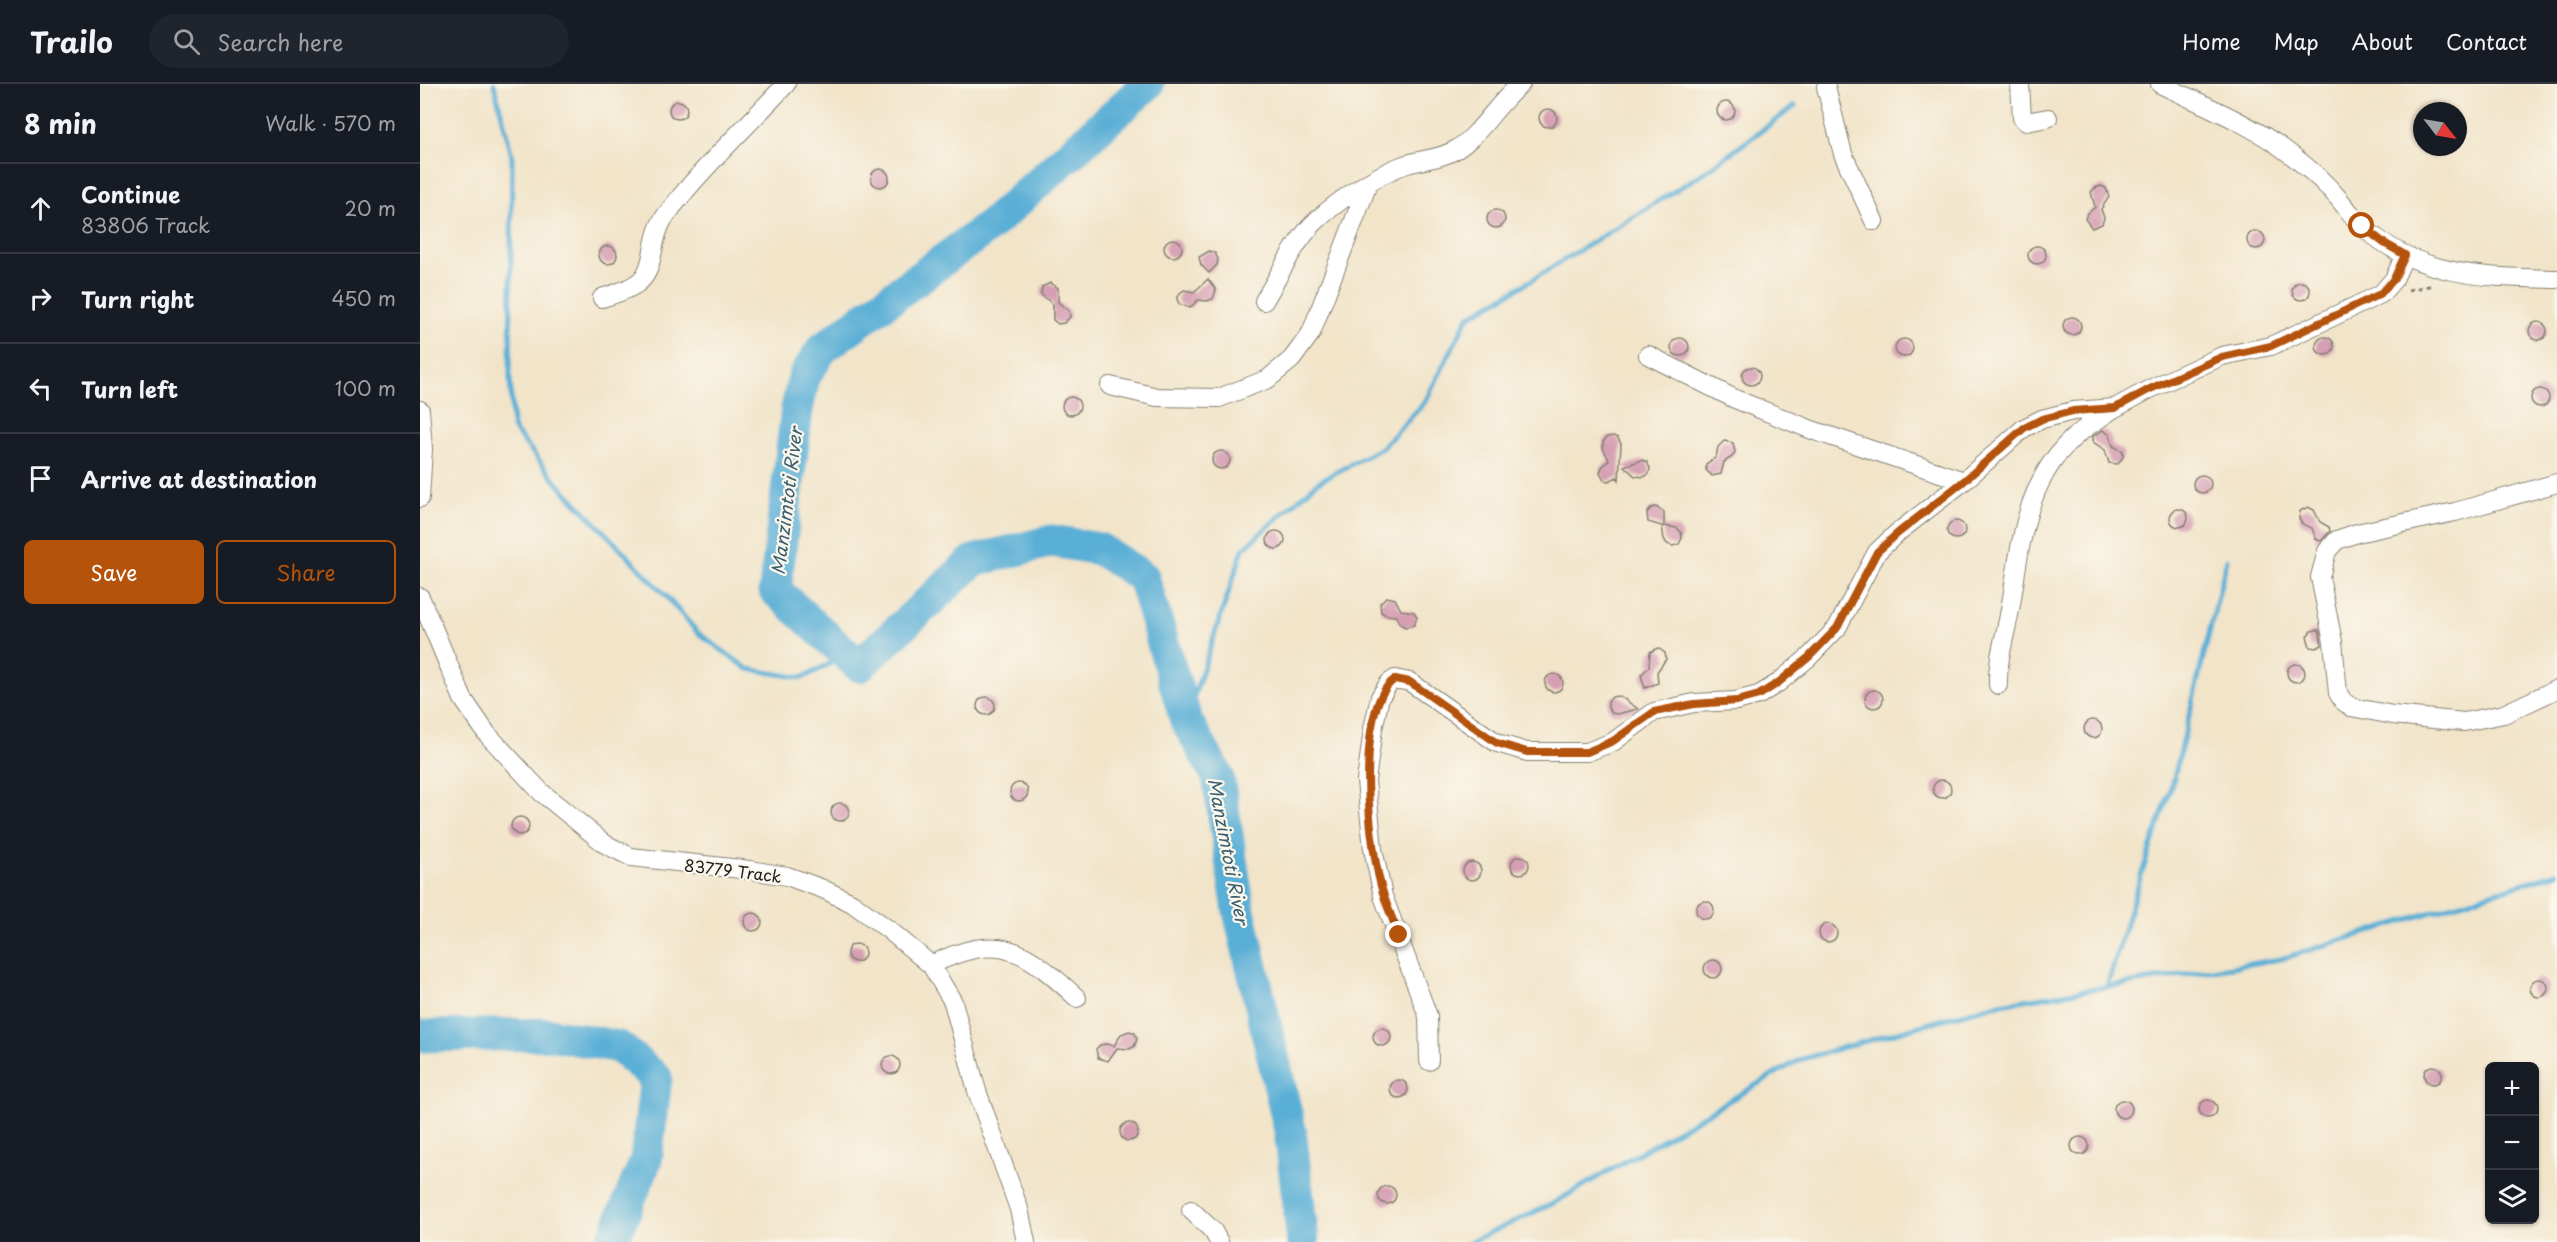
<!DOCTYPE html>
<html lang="en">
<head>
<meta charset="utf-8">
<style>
	:root { --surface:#171b24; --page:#20242c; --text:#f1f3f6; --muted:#9ea1a6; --line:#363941; --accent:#b45309 }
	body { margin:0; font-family:"Playpen Sans",sans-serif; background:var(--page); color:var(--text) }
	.controls { position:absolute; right:18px; bottom:18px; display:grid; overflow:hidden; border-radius:9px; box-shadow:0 2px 4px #0004 }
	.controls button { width:54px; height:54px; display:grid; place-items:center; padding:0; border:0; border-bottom:2px solid var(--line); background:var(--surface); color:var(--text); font:30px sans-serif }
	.compass { position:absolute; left:1993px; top:18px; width:54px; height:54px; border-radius:50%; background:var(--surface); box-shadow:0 2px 4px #0004; rotate:121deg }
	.stop { position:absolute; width:18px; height:18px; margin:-14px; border:4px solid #b45309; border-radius:50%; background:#fff }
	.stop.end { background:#b45309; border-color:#fff; box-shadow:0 2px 6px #0008 }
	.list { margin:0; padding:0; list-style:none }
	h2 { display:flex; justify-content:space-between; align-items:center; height:78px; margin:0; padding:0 24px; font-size:26px }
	h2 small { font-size:20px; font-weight:400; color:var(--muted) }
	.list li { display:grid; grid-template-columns:39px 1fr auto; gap:18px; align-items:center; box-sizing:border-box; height:90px; padding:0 24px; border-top:2px solid var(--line) }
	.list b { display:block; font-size:22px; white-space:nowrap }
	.list p { margin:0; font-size:20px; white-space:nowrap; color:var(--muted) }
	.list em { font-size:20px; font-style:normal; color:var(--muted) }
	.actions { display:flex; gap:12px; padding:18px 24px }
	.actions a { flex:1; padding:14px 0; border:2px solid var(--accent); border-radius:9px; text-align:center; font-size:21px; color:var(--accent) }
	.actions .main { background:var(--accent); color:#fff }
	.icon { flex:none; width:33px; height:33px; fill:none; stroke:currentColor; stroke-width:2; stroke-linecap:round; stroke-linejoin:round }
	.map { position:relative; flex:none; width:2137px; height:1158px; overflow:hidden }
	header { display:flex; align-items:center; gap:36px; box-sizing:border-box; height:84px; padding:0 30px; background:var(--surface); border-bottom:2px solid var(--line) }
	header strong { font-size:28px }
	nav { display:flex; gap:33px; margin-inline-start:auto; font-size:21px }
	.search { width:420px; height:54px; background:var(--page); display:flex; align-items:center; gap:15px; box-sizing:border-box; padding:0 21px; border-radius:33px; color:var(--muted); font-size:22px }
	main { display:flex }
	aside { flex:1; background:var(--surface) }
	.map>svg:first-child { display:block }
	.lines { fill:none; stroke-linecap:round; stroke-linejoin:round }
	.stream { stroke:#5aafd6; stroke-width:5 }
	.river { stroke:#5aafd6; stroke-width:33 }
	.building { fill:#d59eb2 }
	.minor-casing { stroke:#868072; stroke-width:20 }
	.path { stroke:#868072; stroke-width:3; stroke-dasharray:4.5 4.5; stroke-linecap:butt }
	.minor { stroke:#fff; stroke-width:18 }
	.route { stroke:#b45309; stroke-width:8 }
	.labels { text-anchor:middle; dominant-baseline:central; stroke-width:4.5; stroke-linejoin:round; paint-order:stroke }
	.street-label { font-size:16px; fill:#1c1c1c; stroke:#fbf7ec }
	.water-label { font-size:18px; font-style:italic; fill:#385e70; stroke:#fbf7ec }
</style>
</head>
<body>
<header>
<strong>Trailo</strong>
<div class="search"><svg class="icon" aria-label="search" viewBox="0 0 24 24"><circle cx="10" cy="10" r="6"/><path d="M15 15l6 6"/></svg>Search here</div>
<nav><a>Home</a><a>Map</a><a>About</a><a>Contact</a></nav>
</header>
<main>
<aside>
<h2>8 min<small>Walk · 570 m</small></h2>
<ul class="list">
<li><svg class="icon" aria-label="ahead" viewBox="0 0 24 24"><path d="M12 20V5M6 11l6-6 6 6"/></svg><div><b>Continue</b><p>83806 Track</p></div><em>20 m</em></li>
<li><svg class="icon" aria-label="right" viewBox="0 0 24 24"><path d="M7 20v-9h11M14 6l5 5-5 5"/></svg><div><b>Turn right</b></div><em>450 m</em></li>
<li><svg class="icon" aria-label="left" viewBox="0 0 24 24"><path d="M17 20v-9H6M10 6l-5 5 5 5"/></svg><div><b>Turn left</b></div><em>100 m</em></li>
<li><svg class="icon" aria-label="arrive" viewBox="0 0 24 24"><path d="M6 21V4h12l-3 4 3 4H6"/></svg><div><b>Arrive at destination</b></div></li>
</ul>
<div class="actions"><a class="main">Save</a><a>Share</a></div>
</aside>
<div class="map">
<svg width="2137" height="1158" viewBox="0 0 2137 1158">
	<rect width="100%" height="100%" fill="#fbf7ec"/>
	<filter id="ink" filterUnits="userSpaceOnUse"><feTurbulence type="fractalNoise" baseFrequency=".0167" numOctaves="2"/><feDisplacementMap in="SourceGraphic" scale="12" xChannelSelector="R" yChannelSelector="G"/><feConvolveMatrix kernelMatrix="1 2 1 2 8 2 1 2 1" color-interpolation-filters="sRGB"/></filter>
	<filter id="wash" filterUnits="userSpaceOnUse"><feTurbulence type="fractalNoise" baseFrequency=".008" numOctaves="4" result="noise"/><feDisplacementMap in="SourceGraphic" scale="24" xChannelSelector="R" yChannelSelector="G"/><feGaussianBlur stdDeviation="1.35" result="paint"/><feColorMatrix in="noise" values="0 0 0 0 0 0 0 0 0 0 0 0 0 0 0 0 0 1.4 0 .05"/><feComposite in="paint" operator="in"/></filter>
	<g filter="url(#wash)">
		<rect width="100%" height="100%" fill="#f1e4c9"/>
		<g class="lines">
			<!-- stream -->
			<path class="stream" d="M74,0l18,72 -2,221 3,51 45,56 107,111 33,38 50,36 54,9 45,-23
				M766,636l57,-171 75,-67 65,-35 42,-45 43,-85 59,-34 178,-111 90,-66
				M1687,903l28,-93 39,-116 53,-219
				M1050,1158l82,-38 247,-144 195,-55 287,-46 276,-86"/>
			<!-- river -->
			<path class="river" d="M728,0l-157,141 -169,124 -18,28 -7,32 -22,181 84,76 114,-105 79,-20 47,8 44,28 43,143 32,57 21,134 51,219 13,112
				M0,952l130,-2 69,13 37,31 -10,82 -34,82"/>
		</g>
		<g id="blocks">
			<!-- building -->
			<path class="building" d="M249 26a9 9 0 1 1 18 0a9 9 0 1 1-18 0Z
				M1297 27a9 9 0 1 1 18 0a9 9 0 1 1-18 0Z
				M1119 34a9 9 0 1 1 18 0a9 9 0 1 1-18 0Z
				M451 94a9 9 0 1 1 18 0a9 9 0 1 1-18 0Z
				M1681,102l5,2 3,9 -8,12 3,9 -2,6 -10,4 -7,-9 2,-5 8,-7 -4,-15 4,-4z
				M1067 135a9 9 0 1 1 18 0a9 9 0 1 1-18 0Z
				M1827 156a9 9 0 1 1 18 0a9 9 0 1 1-18 0Z
				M744 164a9 9 0 1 1 18 0a9 9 0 1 1-18 0Z
				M1608 171a9 9 0 1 1 18 0a9 9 0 1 1-18 0Z
				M179 171a9 9 0 1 1 18 0a9 9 0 1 1-18 0Z
				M789,167l6,2 3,6 -1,6 -8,8 -8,-8 -2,-8z
				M788,195l8,11 -3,9 -6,2 -9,-1 -8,8 -11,-4 -2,-5 3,-6 4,-3 10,2z
				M1872 207a9 9 0 1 1 18 0a9 9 0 1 1-18 0Z
				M630,199l8,5v14l11,9 1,6 -6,6 -6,1 -5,-4v-16l-12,-9 1,-8z
				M1643 242a9 9 0 1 1 18 0a9 9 0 1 1-18 0Z
				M2109 247a9 9 0 1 1 18 0a9 9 0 1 1-18 0Z
				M1896 262a9 9 0 1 1 18 0a9 9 0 1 1-18 0Z
				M1251 263a9 9 0 1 1 18 0a9 9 0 1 1-18 0Z
				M1475 264a9 9 0 1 1 18 0a9 9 0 1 1-18 0Z
				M1322 292a9 9 0 1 1 18 0a9 9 0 1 1-18 0Z
				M2111 314a9 9 0 1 1 18 0a9 9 0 1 1-18 0Z
				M642 322a9 9 0 1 1 18 0a9 9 0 1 1-18 0Z
				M1683,346l7,5 3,11 10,5v6l-5,7 -9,-1 -4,-13 -12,-8v-6z
				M1193,352l5,2 3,6 -2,36 -2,-3 -8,4 -5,-1 -4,-8 2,-5 7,-7 -6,-12v-6l4,-5z
				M1304,357l9,2 2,9 -3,5 -8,5 -3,12 -9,2 -6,-6v-6l10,-7 2,-10z
				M792 376a9 9 0 1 1 18 0a9 9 0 1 1-18 0Z
				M1222,376l5,2 3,6 -1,6 -5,3 -9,-1 -11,-10z
				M1773 400a9 9 0 1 1 18 0a9 9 0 1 1-18 0Z
				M1236,423l8,5v14l13,2 4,4 1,6 -3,6 -6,2 -6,-2 -3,-5 -2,-13 -14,-4 -1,-9 4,-5z
				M1888,423l6,3 6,12 9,5 1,4 -9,10 -5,-2 -4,-11 -10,-4 -3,-5 1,-8z
				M1750 434a9 9 0 1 1 18 0a9 9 0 1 1-18 0Z
				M1527 446a9 9 0 1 1 18 0a9 9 0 1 1-18 0Z
				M847 456a9 9 0 1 1 18 0a9 9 0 1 1-18 0Z
				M966,513l9,2 6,11 13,2 3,5 -3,8 -9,2 -5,-3 -4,-8 -10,-1 -5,-3 -1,-9z
				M1897,546h2l3,15 -6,3 -6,-1 -3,-11 4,-5z
				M1238,564l7,5 1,6 -9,13 1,11 -13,5 -4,-13 8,-8 1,-15z
				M1867 589a9 9 0 1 1 18 0a9 9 0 1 1-18 0Z
				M1125 599a9 9 0 1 1 18 0a9 9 0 1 1-18 0Z
				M1445 615a9 9 0 1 1 18 0a9 9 0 1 1-18 0Z
				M1198,612l3,1 17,12 -21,5 -5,-1 -4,-5v-6l4,-5z
				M557 622a9 9 0 1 1 18 0a9 9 0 1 1-18 0Z
				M1664 645a9 9 0 1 1 18 0a9 9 0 1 1-18 0Z
				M1513 705a9 9 0 1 1 18 0a9 9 0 1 1-18 0Z
				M590 708a9 9 0 1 1 18 0a9 9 0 1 1-18 0Z
				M411 728a9 9 0 1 1 18 0a9 9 0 1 1-18 0Z
				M91 742a9 9 0 1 1 18 0a9 9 0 1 1-18 0Z
				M1091 781a9 9 0 1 1 18 0a9 9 0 1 1-18 0Z
				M1043 787a9 9 0 1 1 18 0a9 9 0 1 1-18 0Z
				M1276 826a9 9 0 1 1 18 0a9 9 0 1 1-18 0Z
				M324 838a9 9 0 1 1 18 0a9 9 0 1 1-18 0Z
				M1399 849a9 9 0 1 1 18 0a9 9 0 1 1-18 0Z
				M427 869a9 9 0 1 1 18 0a9 9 0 1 1-18 0Z
				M1284 885a9 9 0 1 1 18 0a9 9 0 1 1-18 0Z
				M2110 904a9 9 0 1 1 18 0a9 9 0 1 1-18 0Z
				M953 953a9 9 0 1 1 18 0a9 9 0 1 1-18 0Z
				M709,947l6,2 2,6 -3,8 -5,2 -12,-1 -9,13 -10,-3 -2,-9 4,-4 6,-1 8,2 7,-12z
				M462 981a9 9 0 1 1 18 0a9 9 0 1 1-18 0Z
				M2004 991a9 9 0 1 1 18 0a9 9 0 1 1-18 0Z
				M970 1005a9 9 0 1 1 18 0a9 9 0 1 1-18 0Z
				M1779 1025a9 9 0 1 1 18 0a9 9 0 1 1-18 0Z
				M1694 1025a9 9 0 1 1 18 0a9 9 0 1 1-18 0Z
				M700 1048a9 9 0 1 1 18 0a9 9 0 1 1-18 0Z
				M1651 1062a9 9 0 1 1 18 0a9 9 0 1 1-18 0Z
				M958 1111a9 9 0 1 1 18 0a9 9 0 1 1-18 0Z"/>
		</g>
	</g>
	<g filter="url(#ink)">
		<use href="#blocks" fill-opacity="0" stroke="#868072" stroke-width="1.5"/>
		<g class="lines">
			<!-- minor casing -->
			<g class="minor-casing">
				<path id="minor" d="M1600,0l2,34 4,4 22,-4
					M1740,0c39,19 82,36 118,61 18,13 37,28 52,44 12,12 21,27 33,38 58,51 122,50 194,52
					M1406,3l17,67 31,67
					M182,214c12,-4 28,-8 38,-17 16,-14 10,-43 24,-63 35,-48 82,-90 122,-134
					M844,217c15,-25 29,-56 49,-77 21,-21 60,-47 88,-58 18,-7 39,-6 56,-17 25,-16 40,-46 64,-65
					M1228,271l87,44 77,31 152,51
					M690,302l47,11 62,1 49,-19 24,-20 19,-26 57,-149
					M0,326l3,39 -3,49
					M2137,399l-102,29 -98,21 -20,7 -10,11 -7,26 13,65 5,51 5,8 8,6 42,8 71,7 40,-8 53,-25
					M0,513l43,102 24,35 54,58 64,52 26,13 119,13 37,6 36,13 29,14 37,27 42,35 22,37 24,89 42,118 7,33
					M1578,601c-1,-28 9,-54 13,-81 10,-63 15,-128 68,-171 11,-9 23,-16 34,-24
					M511,881c69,-34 93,-16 146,33
					M1009,977l-1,-45 -45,-120 -10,-47 -7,-68 7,-52 7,-32 9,-14 6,-4 15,3 87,61 30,9h60l26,-10 41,-30 40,-9 42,-2 23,-6 19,-12 31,-26 28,-29 40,-76 20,-19 67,-52 60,-53 18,-9 31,-8 42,-3 35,-19 72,-33 49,-10 110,-52 13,-15 11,-24
					M771,1126l22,21 6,11"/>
			</g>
			<!-- path -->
			<path class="path" d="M1988,206l26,-5"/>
			<!-- minor -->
			<use href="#minor" class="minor"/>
		</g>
	</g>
	<g class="lines" filter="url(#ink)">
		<!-- route -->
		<path class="route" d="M979,851c-5,-13 -11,-25 -15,-39 -15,-43 -31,-189 11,-217l15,3 87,61 30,9h60l26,-11 41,-29 40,-8 43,-3 22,-6 19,-12 31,-26 28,-29 40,-76 21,-19 66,-52 60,-53 18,-9 31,-8 42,-3 35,-19 72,-32 49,-11 109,-52 14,-15 11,-24 -21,-12 -22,-17"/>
	</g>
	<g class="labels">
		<!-- street labels -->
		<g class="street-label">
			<text transform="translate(313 786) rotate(7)">83779 Track</text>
		</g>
		<!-- water labels -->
		<g class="water-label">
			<text transform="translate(366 417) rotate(-83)">Manzimtoti River</text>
			<text transform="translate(809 767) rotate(79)">Manzimtoti River</text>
		</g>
	</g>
</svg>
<div class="controls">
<button>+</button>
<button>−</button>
<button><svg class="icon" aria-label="layers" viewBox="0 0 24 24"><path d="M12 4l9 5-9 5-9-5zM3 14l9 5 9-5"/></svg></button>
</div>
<svg class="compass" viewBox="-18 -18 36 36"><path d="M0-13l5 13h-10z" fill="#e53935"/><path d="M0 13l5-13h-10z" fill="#9ea1a6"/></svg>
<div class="stop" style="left:1942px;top:142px"></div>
<div class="stop end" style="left:979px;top:851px"></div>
</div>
</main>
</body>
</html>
